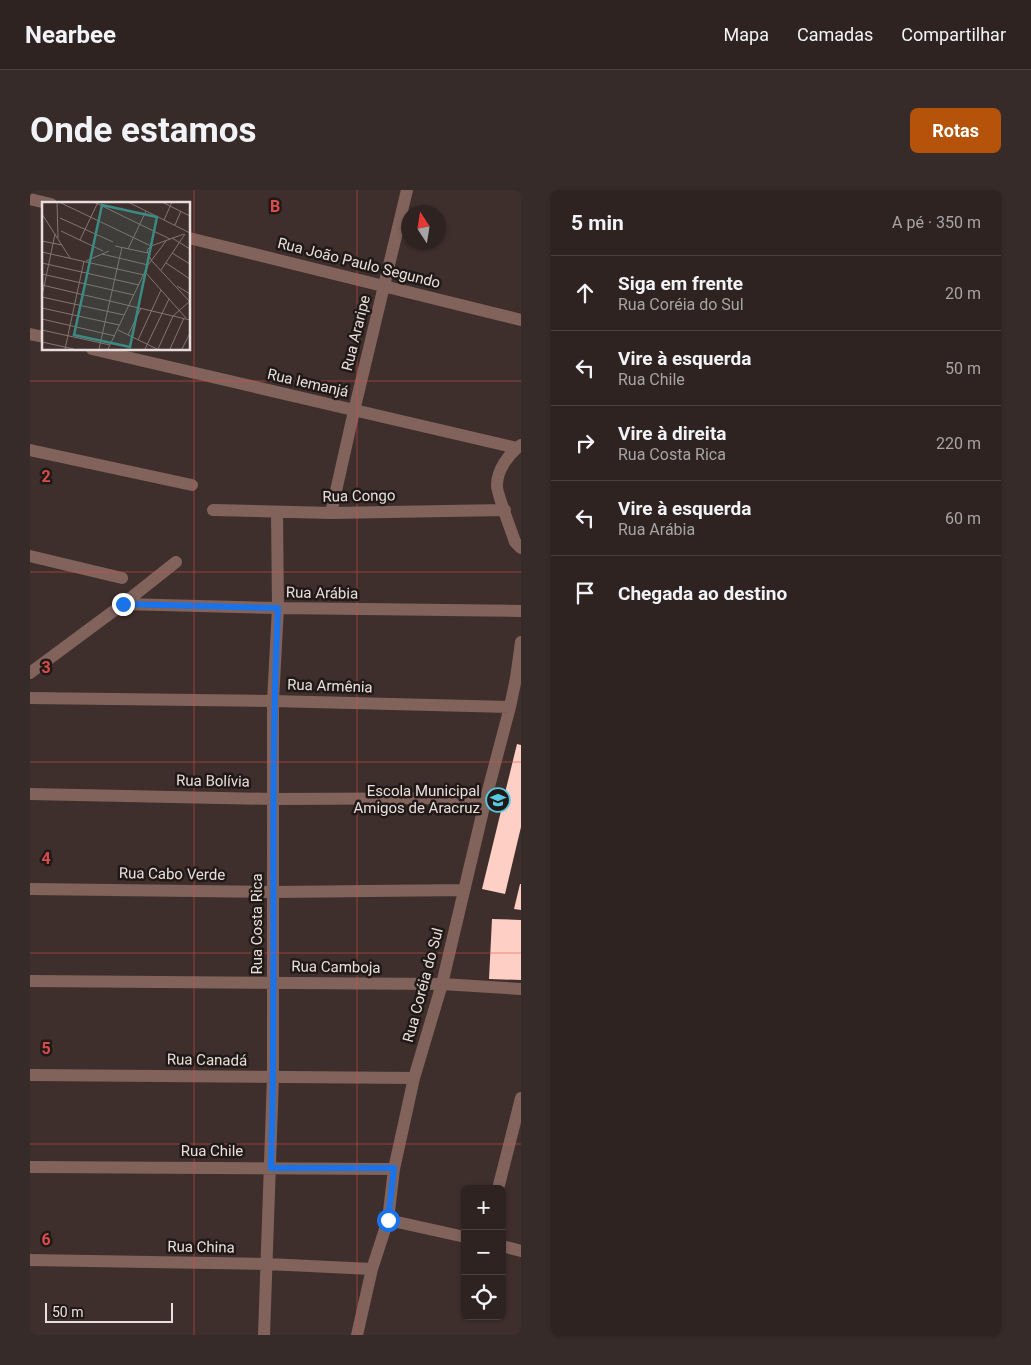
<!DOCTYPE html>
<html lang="pt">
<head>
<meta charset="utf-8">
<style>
	:root { --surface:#2f2321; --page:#372b2a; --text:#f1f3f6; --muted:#a7a4a5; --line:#4a403f; --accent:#b45309 }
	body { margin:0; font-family:Roboto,sans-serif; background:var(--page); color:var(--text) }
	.controls { position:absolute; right:15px; bottom:15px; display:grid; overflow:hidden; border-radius:8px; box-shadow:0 1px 4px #0004 }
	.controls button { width:45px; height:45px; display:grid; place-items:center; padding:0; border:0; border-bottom:1px solid var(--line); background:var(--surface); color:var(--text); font:25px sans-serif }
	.compass { position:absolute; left:371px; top:15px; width:45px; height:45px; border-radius:50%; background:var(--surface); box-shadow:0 1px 4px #0004; rotate:348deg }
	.scale { position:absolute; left:15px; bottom:12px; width:128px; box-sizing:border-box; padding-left:5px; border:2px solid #e8dedb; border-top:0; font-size:14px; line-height:18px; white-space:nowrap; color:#e8dedb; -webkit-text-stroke:4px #211918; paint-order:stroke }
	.stop { position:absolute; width:15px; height:15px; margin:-11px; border:4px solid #1a73e8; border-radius:50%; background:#fff }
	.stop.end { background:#1a73e8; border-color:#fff; box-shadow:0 1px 5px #0008 }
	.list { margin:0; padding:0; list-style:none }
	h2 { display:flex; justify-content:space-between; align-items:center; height:65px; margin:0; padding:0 20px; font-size:21px }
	h2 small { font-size:16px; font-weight:400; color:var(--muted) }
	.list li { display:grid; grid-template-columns:32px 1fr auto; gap:15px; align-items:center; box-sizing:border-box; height:75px; padding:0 20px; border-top:1px solid var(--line) }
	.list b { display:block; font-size:19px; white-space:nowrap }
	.list p { margin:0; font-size:16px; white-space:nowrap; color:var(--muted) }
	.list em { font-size:16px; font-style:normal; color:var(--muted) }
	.icon { flex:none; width:28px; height:28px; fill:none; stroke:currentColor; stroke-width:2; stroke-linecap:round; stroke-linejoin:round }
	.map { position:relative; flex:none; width:491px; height:1145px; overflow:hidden; border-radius:8px }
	header { display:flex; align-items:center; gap:30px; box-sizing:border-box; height:70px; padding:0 25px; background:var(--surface); border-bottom:1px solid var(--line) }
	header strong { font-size:24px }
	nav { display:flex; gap:28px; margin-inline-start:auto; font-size:18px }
	.intro { display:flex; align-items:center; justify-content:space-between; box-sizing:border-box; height:120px; padding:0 30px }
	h1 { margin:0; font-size:35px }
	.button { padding:12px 22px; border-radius:8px; background:var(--accent); color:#fff; font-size:18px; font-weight:700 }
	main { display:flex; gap:30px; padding:0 30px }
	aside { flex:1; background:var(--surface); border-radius:8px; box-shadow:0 1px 4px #0004 }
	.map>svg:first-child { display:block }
	.building { fill:#fdcfc5 }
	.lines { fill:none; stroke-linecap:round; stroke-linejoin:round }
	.minor { stroke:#81635c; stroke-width:12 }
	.route { stroke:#1a73e8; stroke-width:6 }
	.grid { fill:none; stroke:#da4c4c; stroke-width:1; stroke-opacity:0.55 }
	.labels { text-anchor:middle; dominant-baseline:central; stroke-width:5; stroke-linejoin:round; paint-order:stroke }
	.street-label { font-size:15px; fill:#e8dedb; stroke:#211918 }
	.poi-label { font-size:15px; fill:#e8dedb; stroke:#211918; text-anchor:end }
	.inset-road { fill:none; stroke:#837572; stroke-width:1 }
	.view { fill:#3a8b84; fill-opacity:0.15; stroke:#3a8b84; stroke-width:2.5 }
	.inset-edge { fill:none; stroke:#e8dedb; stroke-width:2.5 }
	.grid-label { font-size:16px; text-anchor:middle; font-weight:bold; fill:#da4c4c; stroke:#211918; stroke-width:5; stroke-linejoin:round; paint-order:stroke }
</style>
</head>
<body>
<header>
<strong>Nearbee</strong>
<nav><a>Mapa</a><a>Camadas</a><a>Compartilhar</a></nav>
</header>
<div class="intro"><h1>Onde estamos</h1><a class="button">Rotas</a></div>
<main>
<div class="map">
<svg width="491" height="1145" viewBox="0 0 491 1145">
	<rect width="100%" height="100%" fill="#3f2f2c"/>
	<!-- building -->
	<path class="building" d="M487,554l4,1v82l-16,67 -23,-5 19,-78 -9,-2 4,-18 9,2z
		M490,694h1v26l-7,-1z
		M462,729l29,1v60l-32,-1z"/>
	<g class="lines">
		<!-- minor -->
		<path class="minor" d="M0,9l21,5
			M159,48l332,82
			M0,144l14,3
			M62,159l425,99
			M491,255c-12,8 -24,25 -24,40 -1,7 15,47 18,57l6,6
			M0,260l162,35
			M183,320l118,3 174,-3
			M301,323l23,-102 53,-221
			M0,366l92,22
			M93,414l155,4 243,3
			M0,483l93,-69 53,-42
			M0,508l243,3 237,6
			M0,604l243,5 213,-1
			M0,699l244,3 190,-2
			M0,791l412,3 79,5
			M0,885l384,3
			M0,977l364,2
			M468,999l23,-91
			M358,1030l77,17
			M472,1056l19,5
			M0,1070l237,4 105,5
			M234,1145l9,-258v-376l5,-93 -1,-95
			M327,1145l15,-66 16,-49 6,-51 20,-91 28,-94 44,-186 24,-91 6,-29 5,-36"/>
	</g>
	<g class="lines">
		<!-- route -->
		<path class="route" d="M93,414l155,4c-9,187 -1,373 -7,560h123l-6,52"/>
	</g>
	<!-- grid -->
	<path class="grid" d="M164,0v1145M327,0v1145M0,191h491M0,382h491M0,572h491M0,763h491M0,954h491"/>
	<!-- icons -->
	<defs>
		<g id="school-ring" transform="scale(1.25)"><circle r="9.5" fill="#211918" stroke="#56c9e0" stroke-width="1.5"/><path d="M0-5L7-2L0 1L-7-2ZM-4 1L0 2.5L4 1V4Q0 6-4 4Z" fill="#56c9e0"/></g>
	</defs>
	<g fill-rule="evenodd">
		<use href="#school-ring" x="468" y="610"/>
	</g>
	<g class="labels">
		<!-- street labels -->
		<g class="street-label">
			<text transform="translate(329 73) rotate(14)">Rua João Paulo Segundo</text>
			<text transform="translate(326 143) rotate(-76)">Rua Araripe</text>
			<text transform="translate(278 193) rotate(13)">Rua Iemanjá</text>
			<text transform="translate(329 306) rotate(-1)">Rua Congo</text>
			<text transform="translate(292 403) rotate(1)">Rua Arábia</text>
			<text transform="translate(300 496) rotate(2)">Rua Armênia</text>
			<text transform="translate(183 591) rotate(1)">Rua Bolívia</text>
			<text transform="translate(142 684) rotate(1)">Rua Cabo Verde</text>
			<text transform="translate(227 734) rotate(-90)">Rua Costa Rica</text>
			<text transform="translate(306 777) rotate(1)">Rua Camboja</text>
			<text transform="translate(393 795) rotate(-75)">Rua Coréia do Sul</text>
			<text transform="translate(177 870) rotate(1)">Rua Canadá</text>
			<text x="182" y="961">Rua Chile</text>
			<text transform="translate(171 1057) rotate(1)">Rua China</text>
		</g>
		<!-- poi labels -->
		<g class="poi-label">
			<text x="450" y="601">Escola Municipal<tspan x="450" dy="17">Amigos de Aracruz</tspan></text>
		</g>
	</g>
	<!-- overview -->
	<g transform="translate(12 12)">
		<rect width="148" height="148" fill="#3f2f2c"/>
		<path class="inset-road" d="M15,0l1,36M17,0l92,44M52,0l76,37M86,0l62,31M120,0l28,14M0,12l28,44M18,16l53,24M122,18l8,-18M133,23l6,-14M19,29l42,20M130,36l18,11M38,38l18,-38M0,39l20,4M73,44l33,7M109,44l-4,4 4,10 39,42M109,44l33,-12M86,47l18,-38M0,50l102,23M130,51l18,11M60,52l46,11M44,59l23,-10M0,61l97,22M124,61l24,16M119,68l24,-36M103,70l41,46M0,72l92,21M0,83l148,35M135,84l13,8M0,94l13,-62M0,95l82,18M0,106l77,17M0,117l73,17M0,128l68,15M76,128l39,19M86,133l13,-27M96,138l23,-50M0,140l32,7M23,147l19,-88M57,147l23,-102M66,147l40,-84 18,-24M103,147l24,-50M116,147l15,-33 17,-15M128,147l14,-31M140,147l8,-16"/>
		<path class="view" d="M60,3l55,12 -27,130 -56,-12z"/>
		<rect width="148" height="148" class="inset-edge"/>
	</g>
	<g class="grid-label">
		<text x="245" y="22">B</text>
		<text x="16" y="292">2</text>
		<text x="16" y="483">3</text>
		<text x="16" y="674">4</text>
		<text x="16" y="864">5</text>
		<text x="16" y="1055">6</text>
	</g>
</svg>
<div class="controls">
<button>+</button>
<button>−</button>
<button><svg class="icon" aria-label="locate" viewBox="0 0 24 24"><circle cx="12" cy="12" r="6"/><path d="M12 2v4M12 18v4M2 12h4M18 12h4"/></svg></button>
</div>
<svg class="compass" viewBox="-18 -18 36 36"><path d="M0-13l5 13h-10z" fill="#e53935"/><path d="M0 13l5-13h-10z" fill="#a7a4a5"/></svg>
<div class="scale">50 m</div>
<div class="stop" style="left:358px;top:1030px"></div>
<div class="stop end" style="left:93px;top:414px"></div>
</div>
<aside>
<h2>5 min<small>A pé · 350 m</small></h2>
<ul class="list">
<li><svg class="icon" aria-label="ahead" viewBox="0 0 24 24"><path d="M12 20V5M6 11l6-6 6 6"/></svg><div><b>Siga em frente</b><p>Rua Coréia do Sul</p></div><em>20 m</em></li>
<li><svg class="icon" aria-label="left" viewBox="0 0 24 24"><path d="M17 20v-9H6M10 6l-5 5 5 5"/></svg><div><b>Vire à esquerda</b><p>Rua Chile</p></div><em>50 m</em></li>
<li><svg class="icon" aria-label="right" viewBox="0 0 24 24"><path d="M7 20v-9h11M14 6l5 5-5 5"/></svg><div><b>Vire à direita</b><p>Rua Costa Rica</p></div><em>220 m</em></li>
<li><svg class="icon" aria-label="left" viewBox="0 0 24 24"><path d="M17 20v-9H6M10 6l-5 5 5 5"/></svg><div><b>Vire à esquerda</b><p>Rua Arábia</p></div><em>60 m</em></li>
<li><svg class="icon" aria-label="arrive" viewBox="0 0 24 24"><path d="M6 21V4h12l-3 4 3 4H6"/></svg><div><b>Chegada ao destino</b></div></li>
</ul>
</aside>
</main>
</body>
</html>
